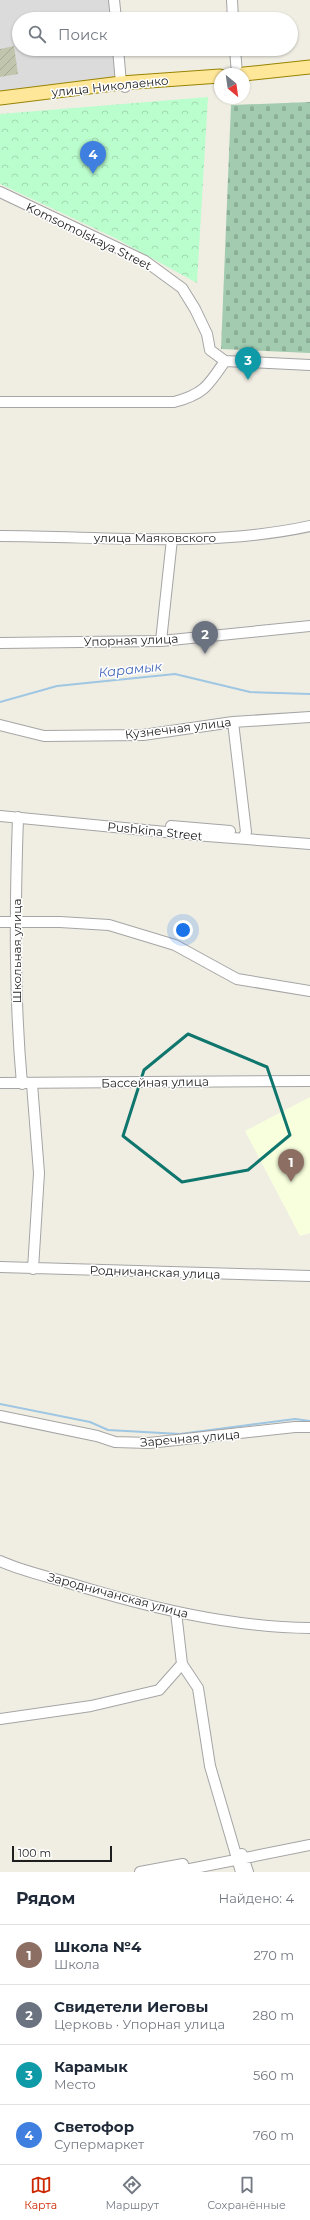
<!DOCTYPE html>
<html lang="ru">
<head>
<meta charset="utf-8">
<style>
	:root { --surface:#fff; --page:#f2f2f3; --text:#1f2937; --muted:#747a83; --line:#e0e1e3; --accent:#cc2800 }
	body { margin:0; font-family:Montserrat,sans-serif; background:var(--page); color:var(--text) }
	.compass { position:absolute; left:214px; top:68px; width:36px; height:36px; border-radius:50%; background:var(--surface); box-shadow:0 1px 3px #0004; rotate:151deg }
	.scale { position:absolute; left:12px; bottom:10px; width:100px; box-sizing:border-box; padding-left:4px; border:2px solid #1e1e1e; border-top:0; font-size:11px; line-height:14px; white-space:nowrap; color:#1e1e1e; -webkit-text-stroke:3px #fff; paint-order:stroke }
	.you { position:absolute; left:183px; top:930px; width:14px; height:14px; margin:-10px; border:3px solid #fff; border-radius:50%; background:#1a73e8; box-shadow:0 0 0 6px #1a73e833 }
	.badge { display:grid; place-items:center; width:26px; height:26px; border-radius:50%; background:var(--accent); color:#fff; font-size:13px; font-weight:700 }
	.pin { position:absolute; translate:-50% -33px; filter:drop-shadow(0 1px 2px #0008) }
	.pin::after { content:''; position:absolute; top:21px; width:14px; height:12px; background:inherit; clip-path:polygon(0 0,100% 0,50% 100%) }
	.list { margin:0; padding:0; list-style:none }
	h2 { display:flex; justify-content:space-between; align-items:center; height:52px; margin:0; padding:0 16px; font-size:17px }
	h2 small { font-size:13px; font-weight:400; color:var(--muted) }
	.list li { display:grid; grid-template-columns:26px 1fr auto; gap:12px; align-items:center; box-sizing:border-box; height:60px; padding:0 16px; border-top:1px solid var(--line) }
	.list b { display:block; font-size:15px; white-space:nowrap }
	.list p { margin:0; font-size:13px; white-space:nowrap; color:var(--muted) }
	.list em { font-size:13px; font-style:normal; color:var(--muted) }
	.icon { flex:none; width:22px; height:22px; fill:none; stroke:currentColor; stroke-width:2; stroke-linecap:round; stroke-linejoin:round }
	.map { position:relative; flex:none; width:310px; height:1872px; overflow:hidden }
	.search { position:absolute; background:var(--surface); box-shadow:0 1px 3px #0004; left:12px; right:12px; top:12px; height:44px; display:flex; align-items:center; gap:10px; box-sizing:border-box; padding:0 14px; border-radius:22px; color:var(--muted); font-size:15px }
	.sheet { height:292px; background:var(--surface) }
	nav { display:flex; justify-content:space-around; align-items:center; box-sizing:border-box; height:56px; border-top:1px solid var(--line); background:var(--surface); font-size:11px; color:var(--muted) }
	nav a { display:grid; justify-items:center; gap:2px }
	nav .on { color:var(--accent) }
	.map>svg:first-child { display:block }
	.residential { fill:#dcdbdb }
	.education { fill:#f8ffdd }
	.construction { fill:url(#construction-furrows) }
	.cemetery { fill:url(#cemetery-stones) }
	.park { fill:url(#park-crowns) }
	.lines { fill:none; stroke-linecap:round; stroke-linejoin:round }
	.stream { stroke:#9fc6e2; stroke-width:2 }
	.minor-casing { stroke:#a5a5a5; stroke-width:12 }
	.major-casing { stroke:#988300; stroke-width:15 }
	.minor { stroke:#fff; stroke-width:10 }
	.major { stroke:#ffe799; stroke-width:13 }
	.marked { fill:none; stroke:#0f766e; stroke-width:3; stroke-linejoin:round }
	.labels { text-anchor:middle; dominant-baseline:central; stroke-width:3; stroke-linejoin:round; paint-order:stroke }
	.street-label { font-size:12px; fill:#1e1e1e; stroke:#fff }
	.water-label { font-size:13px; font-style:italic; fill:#4165b7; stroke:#fff }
</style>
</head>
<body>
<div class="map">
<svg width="310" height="1872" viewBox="0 0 310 1872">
	<defs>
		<pattern id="construction-furrows" width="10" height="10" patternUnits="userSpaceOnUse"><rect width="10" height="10" fill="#c1c5ad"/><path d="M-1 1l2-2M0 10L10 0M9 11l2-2" fill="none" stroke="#a5a994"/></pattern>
		<pattern id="cemetery-stones" width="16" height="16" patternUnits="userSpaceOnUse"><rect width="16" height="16" fill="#a2cbb0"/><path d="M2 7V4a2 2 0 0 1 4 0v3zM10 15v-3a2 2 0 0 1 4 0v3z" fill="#8bae97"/></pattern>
		<pattern id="park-crowns" width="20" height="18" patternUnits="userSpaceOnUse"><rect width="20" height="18" fill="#bbfece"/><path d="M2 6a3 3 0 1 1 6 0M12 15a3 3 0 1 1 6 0" fill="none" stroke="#a0d9b0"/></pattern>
	</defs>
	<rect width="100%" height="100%" fill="#f0eee3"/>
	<!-- residential -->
	<path class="residential" d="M0,0h110l2,19h-93v30h97l3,28 -119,18z"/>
	<!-- education -->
	<path class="education" d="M310,1097v136l-10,3 -55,-105z"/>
	<!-- construction -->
	<path class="construction" d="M14,46l4,28 -18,3v-28z"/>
	<!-- cemetery -->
	<path class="cemetery" d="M310,102v251l-89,-4 10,-244z"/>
	<!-- park -->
	<path class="park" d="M208,97l-11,186 -82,-45 -115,-54v-70z"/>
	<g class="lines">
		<!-- stream -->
		<path class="stream" d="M0,702l57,-16 118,-12 75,18 60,2
			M0,1404l90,18 18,8 72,4 115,-15 15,2"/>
		<!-- minor casing -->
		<g class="minor-casing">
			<path id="minor" d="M114,0l2,19
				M232,0l1,19
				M118,49l3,34 4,4
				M235,49l2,25
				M0,192l145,69 37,27 13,21 12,25 3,16 15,11
				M0,402h174c30,-8 34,-16 51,-41l85,4
				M0,536c103,0 209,12 310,-10
				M161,641l11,-102
				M0,643l161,-2 149,-15
				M233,722l13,110 -3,6
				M0,725l44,11 99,-1 90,-13 77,-5
				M0,816l207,20 103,8
				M18,817c-3,89 -4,178 4,267
				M171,826l59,5
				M0,922h60l49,3 66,20 62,34 73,12
				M0,1083l310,-2
				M32,1084l7,89 -6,96
				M0,1267l310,9
				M0,1416l97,20 18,6 34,1 146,-16h15
				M0,1561c22,10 46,15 69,22 78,24 159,44 241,45
				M176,1612l6,52 16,24 12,78 31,106
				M0,1719l91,-13 68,-16 23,-26
				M242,1854l6,18
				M140,1872l43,-8
				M175,1872l135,-27"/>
		</g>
		<!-- major casing -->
		<g class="major-casing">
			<path id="major" d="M244,74l66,-7
				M0,98l121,-15 99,-7"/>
		</g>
		<!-- minor -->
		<use href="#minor" class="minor"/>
		<!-- major -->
		<use href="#major" class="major"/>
	</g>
	<!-- marked area -->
	<path class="marked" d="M188,1034l79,33 23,68 -42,35 -66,12 -59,-46 21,-66z"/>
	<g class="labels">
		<!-- street labels -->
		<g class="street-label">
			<text transform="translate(110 86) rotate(-6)">улица Николаенко</text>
			<text transform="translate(89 236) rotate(26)">Komsomolskaya Street</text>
			<text x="155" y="537">улица Маяковского</text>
			<text transform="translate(131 640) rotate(-2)">Упорная улица</text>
			<text transform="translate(178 728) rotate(-7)">Кузнечная улица</text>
			<text transform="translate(155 831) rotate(6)">Pushkina Street</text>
			<text transform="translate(16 951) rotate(-90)">Школьная улица</text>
			<text transform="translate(155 1082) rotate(-1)">Бассейная улица</text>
			<text transform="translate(155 1272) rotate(2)">Родничанская улица</text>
			<text transform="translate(190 1438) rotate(-5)">Заречная улица</text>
			<text transform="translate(118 1595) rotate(15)">Зародничанская улица</text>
		</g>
		<!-- water labels -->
		<g class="water-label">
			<text transform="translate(130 669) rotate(-6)">Карамык</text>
		</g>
	</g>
</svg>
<svg class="compass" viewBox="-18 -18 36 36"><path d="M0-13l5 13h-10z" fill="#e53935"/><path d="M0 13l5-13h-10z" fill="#747a83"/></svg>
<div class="scale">100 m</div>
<div class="you"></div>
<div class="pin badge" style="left:291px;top:1182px;background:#8d6e63">1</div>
<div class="pin badge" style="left:205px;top:654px;background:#6b7280">2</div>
<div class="pin badge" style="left:248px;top:380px;background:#0f9aa8">3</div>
<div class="pin badge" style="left:93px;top:174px;background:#3f7fe0">4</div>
<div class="search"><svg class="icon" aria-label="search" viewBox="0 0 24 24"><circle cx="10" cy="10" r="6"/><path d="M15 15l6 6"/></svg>Поиск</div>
</div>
<section class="sheet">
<h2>Рядом<small>Найдено: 4</small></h2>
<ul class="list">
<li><span class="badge" style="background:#8d6e63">1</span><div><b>Школа №4</b><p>Школа</p></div><em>270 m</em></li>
<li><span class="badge" style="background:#6b7280">2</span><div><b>Свидетели Иеговы</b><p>Церковь · Упорная улица</p></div><em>280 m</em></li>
<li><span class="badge" style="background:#0f9aa8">3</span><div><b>Карамык</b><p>Место</p></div><em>560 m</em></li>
<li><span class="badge" style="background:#3f7fe0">4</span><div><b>Светофор</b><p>Супермаркет</p></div><em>760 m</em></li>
</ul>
</section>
<nav>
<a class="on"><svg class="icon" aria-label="map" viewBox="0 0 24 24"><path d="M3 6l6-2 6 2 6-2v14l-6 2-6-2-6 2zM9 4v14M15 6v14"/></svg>Карта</a>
<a><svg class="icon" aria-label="directions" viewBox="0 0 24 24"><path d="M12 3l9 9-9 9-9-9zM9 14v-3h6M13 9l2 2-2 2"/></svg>Маршрут</a>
<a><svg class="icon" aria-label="saved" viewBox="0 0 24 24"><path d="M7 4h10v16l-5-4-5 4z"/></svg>Сохранённые</a>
</nav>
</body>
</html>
